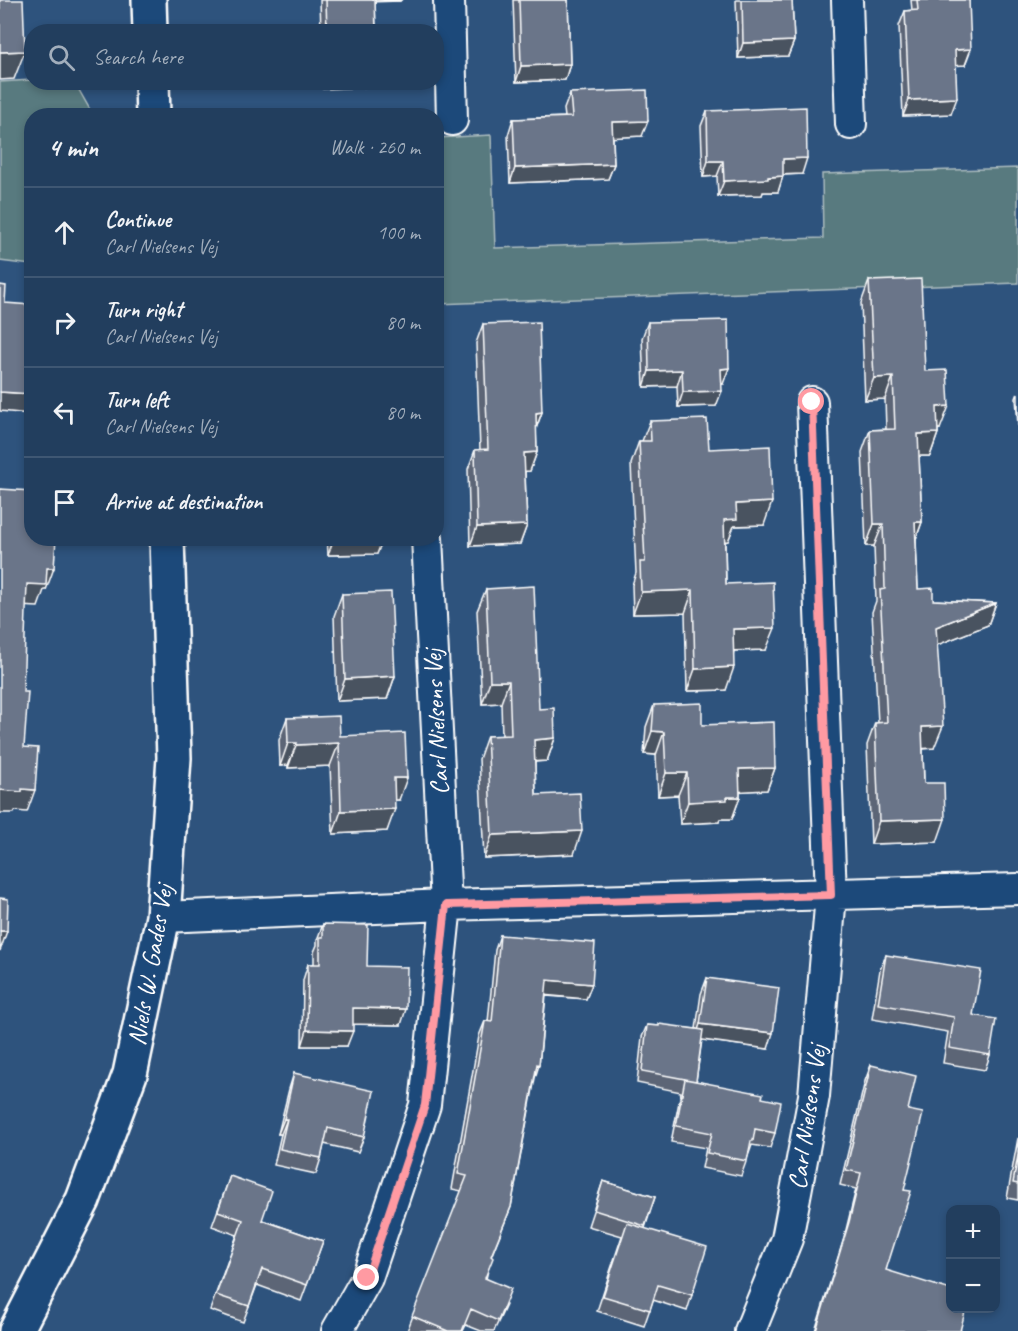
<!DOCTYPE html>
<html lang="en">
<head>
<meta charset="utf-8">
<style>
	:root { --surface:#223e5e; --page:#2e4967; --text:#f1f3f6; --muted:#a2aebc; --line:#3f5773 }
	body { margin:0; font-family:Caveat,sans-serif; background:var(--page); color:var(--text) }
	.controls { position:absolute; right:18px; bottom:18px; display:grid; overflow:hidden; border-radius:12px; box-shadow:0 3px 9px #0003 }
	.controls button { width:54px; height:54px; display:grid; place-items:center; padding:0; border:0; border-bottom:2px solid var(--line); background:var(--surface); color:var(--text); font:30px sans-serif }
	.stop { position:absolute; width:18px; height:18px; margin:-14px; border:4px solid #ff9aa2; border-radius:50%; background:#fff }
	.stop.end { background:#ff9aa2; border-color:#fff; box-shadow:0 2px 6px #0008 }
	.list { margin:0; padding:0; list-style:none }
	h2 { display:flex; justify-content:space-between; align-items:center; height:78px; margin:0; padding:0 24px; font-size:26px }
	h2 small { font-size:20px; font-weight:400; color:var(--muted) }
	.list li { display:grid; grid-template-columns:39px 1fr auto; gap:18px; align-items:center; box-sizing:border-box; height:90px; padding:0 24px; border-top:2px solid var(--line) }
	.list b { display:block; font-size:22px; white-space:nowrap }
	.list p { margin:0; font-size:20px; white-space:nowrap; color:var(--muted) }
	.list em { font-size:20px; font-style:normal; color:var(--muted) }
	.icon { flex:none; width:33px; height:33px; fill:none; stroke:currentColor; stroke-width:2; stroke-linecap:round; stroke-linejoin:round }
	.map { position:relative; flex:none; width:1018px; height:1331px; overflow:hidden }
	.search { position:absolute; background:var(--surface); box-shadow:0 3px 9px #0003; left:24px; top:24px; width:420px; height:66px; display:flex; align-items:center; gap:15px; box-sizing:border-box; padding:0 21px; border-radius:24px; color:var(--muted); font-size:22px }
	.panel { position:absolute; background:var(--surface); box-shadow:0 3px 9px #0003; left:24px; top:108px; width:420px; height:438px; border-radius:24px }
	.map>svg:first-child { display:block }
	.green { fill:#597a7f; stroke:#acbcbf; stroke-width:1.5 }
	.lines { fill:none; stroke-linecap:round; stroke-linejoin:round }
	.minor-casing { stroke:#fff; stroke-width:34 }
	.tertiary-casing { stroke:#fff; stroke-width:38 }
	.minor { stroke:#1f4a7a; stroke-width:30 }
	.tertiary { stroke:#1f4a7a; stroke-width:33 }
	.wall { fill:#5b6576; stroke:#fff; stroke-width:1.5 }
	.shaded-wall { fill:#4a5260; stroke:#fff; stroke-width:1.5 }
	.building { fill:#6a7589; stroke:#fff; stroke-width:1.5 }
	.route { stroke:#ff9aa2; stroke-width:8 }
	.labels { text-anchor:middle; dominant-baseline:central; stroke-width:4.5; stroke-linejoin:round; paint-order:stroke }
	.street-label { font-size:26px; fill:#fff; stroke:#1f4a7a }
</style>
</head>
<body>
<div class="map">
<svg width="1018" height="1331" viewBox="0 0 1018 1331">
	<rect width="100%" height="100%" fill="#2e537d"/>
	<filter id="ink" filterUnits="userSpaceOnUse"><feTurbulence type="fractalNoise" baseFrequency=".0167" numOctaves="2"/><feDisplacementMap in="SourceGraphic" scale="12" xChannelSelector="R" yChannelSelector="G"/><feConvolveMatrix kernelMatrix="1 2 1 2 8 2 1 2 1" color-interpolation-filters="sRGB"/></filter>
	<g filter="url(#ink)">
		<!-- green -->
		<path class="green" d="M31,80l1,2 43,1 18,32 -61,1 -1,149 -31,-4v-179z
			M491,135l4,113 328,-10 -1,-64 196,-6v115l-581,21 -1,-166z"/>
		<g class="lines">
			<!-- minor casing -->
			<g class="minor-casing">
				<path id="minor" d="M449,0l3,120
					M847,0l4,124
					M163,917l283,-12 572,-16
					M337,1331l30,-53 58,-173 21,-200 -19,-367
					M750,1331l37,-92 27,-143 17,-201 -19,-493"/>
			</g>
			<!-- tertiary casing -->
			<g class="tertiary-casing">
				<path id="tertiary" d="M149,0l1,32
					M152,82l1,34
					M16,1331l67,-131 47,-126 33,-157 11,-159 -7,-220"/>
			</g>
			<!-- minor -->
			<use href="#minor" class="minor"/>
			<!-- tertiary -->
			<use href="#tertiary" class="tertiary"/>
		</g>
		<!-- wall -->
		<path class="wall" d="M320,0h81l-1,1h-25l1,31h-55z
			M513,0h55l2,64 -5,16 -49,2z
			M736,0h56l2,41 -6,15 -50,2z
			M911,0h58l-4,65h-10l-4,49 -48,2 -4,-90 6,-15 7,-1z
			M570,93l72,43 -29,1 1,27 -6,15 -98,4 -2,-48 5,-16 52,-2 -1,-8z
			M707,111l95,63 -19,1 -5,17h-15l-1,3 -44,1 -1,-20 -14,1 -2,-51z
			M869,281l56,90 15,58h-2v4l-8,23h-11l3,66 -6,17 2,50 15,11 63,3 -8,22 -51,20 -3,103 -11,1 1,34 13,59 -66,2 -4,-99 8,-22h3l-6,-111 4,-11 -2,-55h-8l-4,-94 8,-22 16,-1 -1,-30 -20,1 -4,-97z
			M648,322l75,62h-2l-5,22 -38,1 -1,-21 -33,1 -2,-49z
			M483,324l59,88 -6,17 1,23 -7,19h-5l2,54 -7,19 -50,2 -2,-77 7,-19h5l-4,-107z
			M1018,393v33l-2,-28z
			M650,421l59,28 55,76 -30,1 -6,15 -3,1 1,42 40,66 -32,1 -8,39 -39,1 -2,-78 -52,1 -1,-29 4,-12 -5,-109 8,-23h3z
			M327,538h56l-6,16 -49,1z
			M486,589l53,120 16,29 -8,23 -12,1 1,33 38,59 -90,4 -5,-99 8,-23h15l-1,-33 -19,1 -5,-93z
			M342,594l53,82 -8,23 -50,2 -3,-85z
			M654,705l48,20 73,43 -8,22 -27,1v6l-8,22h-12l-1,3 -39,2 -2,-29 -20,1 -2,-41 -12,-1 2,-27z
			M287,718l53,18 59,64h-5l-7,31 -54,3 -3,-68 -42,2v-3l-8,1 -1,-26z
			M323,924l44,42 34,59 -48,-1 -6,22h-45l1,-66 5,-16h6v-12l3,-7v-5z
			M500,935l92,49 -6,15 -40,-3 -7,69 -4,13 -24,129 -20,50 -5,22 20,26 -12,26h-13l-15,-6 -3,6h-56l55,-140 -10,-2 27,-153 6,-15 3,1 7,-72z
			M886,955l87,60 17,40 -5,15 -42,-7 5,-31 -76,-13 8,-49z
			M707,978l61,71 -66,-9 -6,41 66,17 13,35 -5,15 -18,-3 -11,31 -39,-8 4,-20 -35,-6 10,-50 -44,-9 5,-46 5,-12 49,4 5,-35z
			M871,1065l37,45 -4,80 -18,80 74,61h-145l29,-93 12,-49 -16,-4 25,-104z
			M294,1073l70,64 -6,15 -34,-8 -3,14 -5,16 -42,-9 7,-31h-3l11,-45z
			M1018,1138v62l-11,-2z
			M230,1176l32,44 61,21 -22,60 -44,-16 -14,37 -33,-12 27,-75 -25,-9z
			M603,1181l52,16 -10,31 47,67 -5,16 -34,-11 -9,26 -47,-15 25,-75 -34,-10z"/>
		<!-- shaded-wall -->
		<path class="shaded-wall" d="M370,0h31l-1,1 -31,1z
			M794,41l-6,15 -50,2 5,-15z
			M971,49l-6,16 -16,1 6,-16z
			M25,51l-11,28 -14,1v-28z
			M570,64l-5,16 -49,2 5,-16z
			M325,82h49l-2,5 -49,2z
			M957,98l-6,16 -48,2 6,-16z
			M648,121l-6,15 -35,2 5,-16z
			M807,158l-5,16 -25,1 6,-16z
			M708,161h15l-6,15 -14,1z
			M614,164l-6,15 -98,4 5,-15z
			M783,176l-5,16h-15l-1,3 -44,1 6,-15z
			M729,368l-6,16h-8l6,-15z
			M682,370l-5,16 -33,1 5,-16z
			M893,377l-8,22 -20,1 9,-22z
			M722,391l-6,15 -38,1 5,-15z
			M0,392l32,2v15l-2,5 -30,-3z
			M949,406l-9,23h-11l8,-22z
			M542,412l-7,19 1,-18z
			M938,433l-8,23h-20l8,-22z
			M537,452l-7,19 -13,1 7,-19z
			M772,502l-8,23 -30,1 -6,15 -12,1 8,-22 12,-16z
			M915,522h7l-8,22z
			M874,524h9l-9,22h-8z
			M527,525l-7,19 -50,2 7,-19z
			M334,538h49l-6,16 -49,1z
			M47,568h7l-8,22h-2l-6,17 -19,-1 8,-22z
			M693,590l-8,23 -52,1 8,-22z
			M996,603l-8,22 -61,24 9,-22z
			M775,628l-9,22 -41,1 8,-22z
			M734,667l-8,23 -39,1 8,-22z
			M395,676l-8,23 -50,2 8,-22z
			M490,681h19l-8,22 -19,1z
			M943,726l-9,22 -20,1 8,-22z
			M652,731l12,1 -8,23 -12,-1z
			M555,738l-8,23 -21,1 8,-22z
			M288,743h9l-9,22 -8,1z
			M339,743l-9,23 -42,2 8,-23z
			M775,768l-8,22 -36,2 8,-23z
			M666,773h21l-9,22 -20,1z
			M394,778h13l-8,22h-13z
			M22,789l13,1 -8,22 -12,-1 -1,2h-14v-23z
			M727,797h13l-8,22h-12l-1,3 -39,2 8,-22z
			M395,809l-8,22 -54,3 8,-23z
			M945,819l-8,23 -66,2 8,-23z
			M582,831l-8,23 -90,4 8,-23z
			M0,931h7l-7,20z
			M547,980l45,4 -6,15 -44,-4z
			M353,1008l53,1 -5,16 -54,-1z
			M700,1024l73,9 -5,16 -73,-10z
			M307,1030l46,1 -6,15h-45z
			M284,1119h3l-6,15h-3z"/>
		<!-- building -->
		<path class="building" d="M0,0h23l2,51 -25,1z
			M326,0h49l1,32h-49z
			M519,0h49l2,64 -49,2z
			M742,0h50l2,41 -51,2z
			M917,0h52l2,49 -16,1 2,48 -48,2 -4,-89 13,-1z
			M647,90l1,31 -36,1 2,42 -99,4 -2,-49 59,-2 -2,-24z
			M806,107l1,51 -24,1v17l-15,1v2l-44,2 -1,-20h-15l-1,-50z
			M921,279l4,92 22,-1 2,36 -12,1 1,26 -20,1 4,88h-7l3,67 15,-1v12l63,3 -60,24 7,99 -21,1 2,56h20l1,36 -66,2 -4,-98 12,-1 -7,-132 5,-1 -2,-65h-9l-4,-94 25,-1 -2,-52 -19,1 -5,-97z
			M0,285l6,1 -1,17 26,2 -2,29h3v60l-32,-2z
			M728,320l1,48 -8,1 1,22 -39,1 -1,-22 -33,1 -1,-49z
			M539,322l3,90 -6,1 1,39 -13,1 3,72 -50,2 -2,-77 13,-1 -5,-125z
			M707,419l2,30 61,-3 2,56 -36,2 1,15 -13,1 2,64 47,-2 2,46 -42,1 1,38 -39,2 -2,-79 -52,2 -1,-30h5l-6,-121h12l-1,-20z
			M0,489l32,2v47h24l-2,30h-7l-1,17 -19,-1 -4,108h5l-4,55 14,1 -3,42 -13,-1v3l-22,-2z
			M534,586l5,123 15,-1 1,30 -21,2 2,55 44,-2 2,38 -90,4 -5,-99 24,-1 -2,-54h-19l-4,-92z
			M391,592l4,84 -50,3 -3,-85z
			M702,703v22l72,-3 1,46 -36,1 1,28h-13v3l-39,2 -1,-29h-21l-2,-41 -12,-1 2,-26z
			M339,716l1,20 65,-3 2,45h-13l1,31 -54,2 -2,-68 -43,2 1,-2h-9l-1,-25z
			M0,898l8,1 -1,32h-7z
			M323,924l45,1 -1,41 40,1 -1,42 -53,-1v23l-46,-1 1,-66h12v-27h3z
			M500,935l95,8 -3,41 -45,-4 -8,85 -2,-1 -26,143 -20,49 2,2 -8,20 26,11 -13,32 -27,-12 -9,22h-14l-36,-15 55,-140 -9,-2 27,-153 7,1z
			M886,955l95,15 -8,45 23,4 -6,36 -41,-7 5,-31 -76,-13z
			M707,978l72,10 -6,45 -73,-9z
			M659,1024l44,6 -7,51 -54,-10 5,-46 12,1z
			M871,1065l45,11 -8,34 15,3 -19,77 7,1 -25,79 65,20v18h15l-6,23h-144l33,-109 12,-49 -15,-3z
			M294,1073l80,18 -10,46 -36,-9 -7,30 -41,-9 7,-30h-3z
			M685,1079l78,15 -1,4 19,4 -6,31 -20,-4 -2,12h-2l-4,20 -40,-8 5,-20 -36,-7z
			M1018,1155v29l-5,-1z
			M230,1176l42,15 -10,29 61,21 -16,44 -45,-16 -13,37 -33,-11 27,-75 -25,-9z
			M603,1181l52,16 -10,29 -51,-16z
			M627,1223l80,24 -15,48 -34,-10 -8,25 -47,-14z"/>
	</g>
	<g class="lines" filter="url(#ink)">
		<!-- route -->
		<path class="route" d="M367,1278l58,-173 21,-200 385,-10 -19,-493"/>
	</g>
	<g class="labels">
		<!-- street labels -->
		<g class="street-label">
			<text transform="translate(436 722) rotate(-93)">Carl Nielsens Vej</text>
			<text transform="translate(150 965) rotate(-80)">Niels W. Gades Vej</text>
			<text transform="translate(807 1117) rotate(-82)">Carl Nielsens Vej</text>
		</g>
	</g>
</svg>
<div class="controls">
<button>+</button>
<button>−</button>
</div>
<div class="stop" style="left:812px;top:402px"></div>
<div class="stop end" style="left:367px;top:1278px"></div>
<div class="search"><svg class="icon" aria-label="search" viewBox="0 0 24 24"><circle cx="10" cy="10" r="6"/><path d="M15 15l6 6"/></svg>Search here</div>
<section class="panel">
<h2>4 min<small>Walk · 260 m</small></h2>
<ul class="list">
<li><svg class="icon" aria-label="ahead" viewBox="0 0 24 24"><path d="M12 20V5M6 11l6-6 6 6"/></svg><div><b>Continue</b><p>Carl Nielsens Vej</p></div><em>100 m</em></li>
<li><svg class="icon" aria-label="right" viewBox="0 0 24 24"><path d="M7 20v-9h11M14 6l5 5-5 5"/></svg><div><b>Turn right</b><p>Carl Nielsens Vej</p></div><em>80 m</em></li>
<li><svg class="icon" aria-label="left" viewBox="0 0 24 24"><path d="M17 20v-9H6M10 6l-5 5 5 5"/></svg><div><b>Turn left</b><p>Carl Nielsens Vej</p></div><em>80 m</em></li>
<li><svg class="icon" aria-label="arrive" viewBox="0 0 24 24"><path d="M6 21V4h12l-3 4 3 4H6"/></svg><div><b>Arrive at destination</b></div></li>
</ul>
</section>
</div>
</body>
</html>
